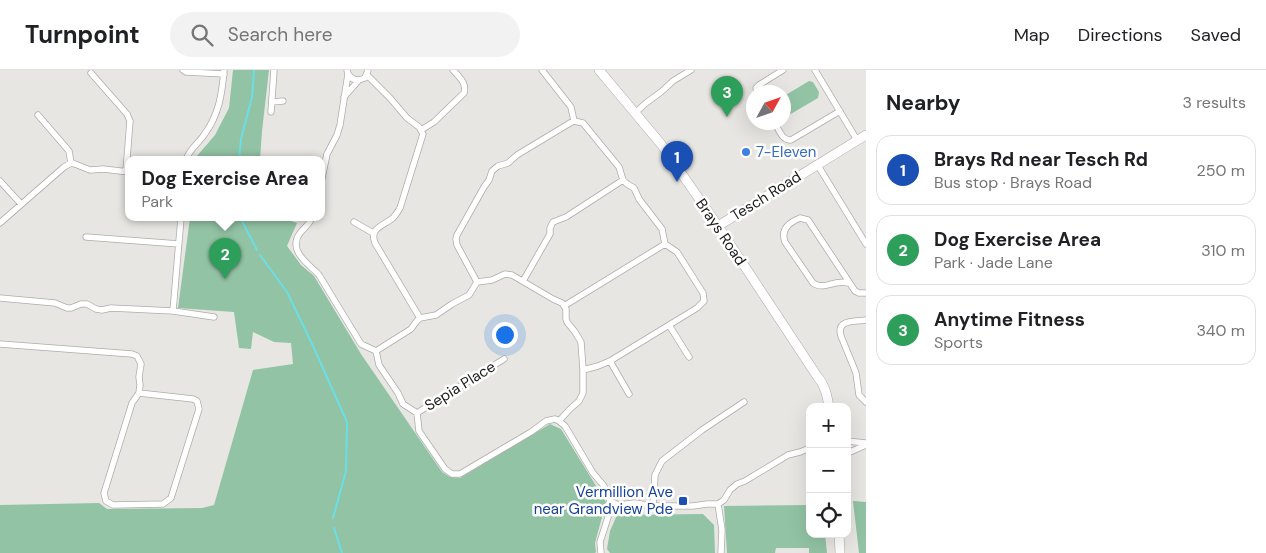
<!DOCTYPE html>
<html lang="en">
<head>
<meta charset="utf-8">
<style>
	:root { --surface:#fff; --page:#f2f2f2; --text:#202124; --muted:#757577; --line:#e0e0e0; --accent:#0b8043 }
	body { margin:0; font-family:"DM Sans",sans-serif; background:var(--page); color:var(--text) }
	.controls { position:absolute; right:15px; bottom:15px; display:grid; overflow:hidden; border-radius:10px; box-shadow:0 5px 20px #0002 }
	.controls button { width:45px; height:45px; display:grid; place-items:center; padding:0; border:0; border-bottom:1px solid var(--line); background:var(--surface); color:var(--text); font:25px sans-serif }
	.compass { position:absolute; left:746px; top:15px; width:45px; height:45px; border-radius:50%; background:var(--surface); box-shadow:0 5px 20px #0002; rotate:50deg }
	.you { position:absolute; left:504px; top:264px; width:18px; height:18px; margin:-12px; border:4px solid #fff; border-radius:50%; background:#1a73e8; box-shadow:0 0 0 8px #1a73e833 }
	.badge { display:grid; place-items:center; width:32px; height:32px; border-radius:50%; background:var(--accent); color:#fff; font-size:16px; font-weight:700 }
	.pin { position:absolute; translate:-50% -41px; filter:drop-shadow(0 1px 2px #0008) }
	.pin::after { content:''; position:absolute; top:26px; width:18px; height:15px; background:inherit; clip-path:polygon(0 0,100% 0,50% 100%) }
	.popup { position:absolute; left:125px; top:86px; width:200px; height:65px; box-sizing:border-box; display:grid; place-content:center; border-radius:10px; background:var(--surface); filter:drop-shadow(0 1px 4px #0005); font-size:16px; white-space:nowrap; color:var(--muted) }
	.popup b { font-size:19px; color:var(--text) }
	.popup::after { content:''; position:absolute; left:50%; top:100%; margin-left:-10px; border:10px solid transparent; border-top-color:var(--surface) }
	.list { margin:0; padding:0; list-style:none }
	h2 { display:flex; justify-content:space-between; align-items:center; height:65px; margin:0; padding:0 20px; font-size:21px }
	h2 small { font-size:16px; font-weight:400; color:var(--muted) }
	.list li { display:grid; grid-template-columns:32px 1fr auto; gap:15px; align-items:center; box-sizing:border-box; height:70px; margin:0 10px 10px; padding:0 10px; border:1px solid var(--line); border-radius:15px }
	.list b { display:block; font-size:19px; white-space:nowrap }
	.list p { margin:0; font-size:16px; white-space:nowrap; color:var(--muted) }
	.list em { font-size:16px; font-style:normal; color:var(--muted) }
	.icon { flex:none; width:28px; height:28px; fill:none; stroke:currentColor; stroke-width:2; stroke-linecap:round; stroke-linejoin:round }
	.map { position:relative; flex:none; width:866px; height:483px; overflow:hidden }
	header { display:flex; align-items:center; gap:30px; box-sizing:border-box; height:70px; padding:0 25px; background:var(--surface); border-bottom:1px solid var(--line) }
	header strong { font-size:24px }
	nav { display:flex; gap:28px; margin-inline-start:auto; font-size:18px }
	.search { width:350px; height:45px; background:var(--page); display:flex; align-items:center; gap:12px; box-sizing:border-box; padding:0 18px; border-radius:28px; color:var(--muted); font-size:19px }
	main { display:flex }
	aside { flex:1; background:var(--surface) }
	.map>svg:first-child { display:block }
	.green { fill:#92c3a4 }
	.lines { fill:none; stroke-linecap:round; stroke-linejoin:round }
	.stream { stroke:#6bdfe6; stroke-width:2 }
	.street-casing { stroke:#aeaca9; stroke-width:7 }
	.secondary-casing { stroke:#aeaca9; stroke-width:10 }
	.street { stroke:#fff; stroke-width:5.5 }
	.secondary { stroke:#fff; stroke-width:9 }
	.shop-dot { fill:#3f7fe0; stroke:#fff; stroke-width:2 }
	.transit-dot { fill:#1a4fb4; stroke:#fff; stroke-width:2 }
	.labels { text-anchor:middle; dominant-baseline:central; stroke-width:5; stroke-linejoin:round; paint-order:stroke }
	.shop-label { font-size:15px; fill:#366cbe; stroke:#fff; text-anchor:start }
	.street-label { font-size:15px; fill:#1b1b1a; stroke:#fff }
	.transit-label { font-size:15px; fill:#164399; stroke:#fff; text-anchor:end }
</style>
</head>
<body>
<header>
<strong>Turnpoint</strong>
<div class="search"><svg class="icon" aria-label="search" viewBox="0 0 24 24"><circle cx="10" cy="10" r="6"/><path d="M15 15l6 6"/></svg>Search here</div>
<nav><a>Map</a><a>Directions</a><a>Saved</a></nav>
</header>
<main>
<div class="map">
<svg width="866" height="483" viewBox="0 0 866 483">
	<rect width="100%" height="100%" fill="#e8e6e2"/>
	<!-- green -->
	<path class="green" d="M233,0h36l-7,61 -2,29h-64l1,-4 18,-21 14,-27z
		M809,11l4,1 6,10 -1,6 -34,20v-22z
		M190,148h91l16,5 -10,23 14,19 13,11 47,78 81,118 8,5 10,1 90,-54 11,5 45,73 -11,41 1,9 -1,1h-595v-48l99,-2 8,6 95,-1 12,-3 39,-135 40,-6 -2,-21 -17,-1 -21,-10 -2,17 -12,-1 -5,-36 -56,-4z
		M853,431l13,1v51h-7z
		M810,435v29h15l2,19h-18v-5h-33l-1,5h-48l-3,-47z
		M703,444l11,11 1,28h-105l-3,-4 3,-18 7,-16z"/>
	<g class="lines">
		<!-- stream -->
		<path class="stream" d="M239,90l2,-21 11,-42 2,-27
			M242,148l1,5 14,27
			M260,185l27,37 26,54 34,76 -1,49 -13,47
			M334,458l8,25"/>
		<!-- street casing -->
		<g class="street-casing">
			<path id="street" d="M183,0l3,2 38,2
				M347,0c1,6 5,10 12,10
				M542,0l29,37 3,14
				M815,0l42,70
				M91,3l36,41 3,7 -4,50
				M367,5l23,23 17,20 12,9 4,7 -23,74c-2,3 -4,7 -7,10 -10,8 -24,10 -18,25l45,75
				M757,22l-1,-4 3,-3 24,-15
				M344,27l15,-17 6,-2 3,-8
				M272,32l11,-1
				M271,42l3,-42
				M635,43l11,-10 15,-11 12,-11 18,-11
				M38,45l31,36 2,12
				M774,52c5,7 8,19 17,18l49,-29
				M421,60l13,-8 30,-29c3,-10 -5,-16 -11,-23
				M186,90c3,-11 12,-16 18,-25 15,-20 18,-41 20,-65
				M817,94l49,80
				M0,111l21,23
				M321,113l6,-29 10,-19 3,-10 8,-51
				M312,148c-4,8 -7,9 -12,15 -13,18 9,31 19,42l42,69 15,7 3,14 19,28 5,11 14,9 2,18 26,38 7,5h8l71,-42 15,-11 9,-2 4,2 6,5 28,47 11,13 6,15 8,4 17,-2 18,3h40l14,-2h11l6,-4 6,-10 7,-6 8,-3 43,-26 12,-3 10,-4
				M354,152l19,11
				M0,153l64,-56 7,-4 4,1 15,6 13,-1 26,3
				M86,167l93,7
				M523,211l27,-47v-6l3,-6 13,-5 57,-37
				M477,212l-20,-37 -1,-6 1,-4 27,-48 5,-7 3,-9 6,-5 10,-3 9,-8 53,-32 4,-2 9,2 36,44 4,13 4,4 7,4 5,11 23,30 3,15 12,8 26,41 1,8 -7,7 -87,53 -12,5 -15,4
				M848,213c-14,-4 -24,8 -35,0l-28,-41c-5,-13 5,-20 15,-24l8,2 47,71 4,2h7
				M0,228l55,5 12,5h4l10,-4h6l9,5 6,1 9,-2 62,3 8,-93
				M564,236l101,-62
				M173,241l41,6
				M866,250c-12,2 -30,-1 -25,16l15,37 3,22 7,7
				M669,255l20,32
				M0,274l132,10 5,2 4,8 -2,13 1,8 -1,8 -7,10 -28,90 2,8 7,4 50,-1 8,-6 28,-89 -2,-8 -4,-2 -54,-6
				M376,281l35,-22 5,-7 4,-4 16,-3 16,-11 17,-9 8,-13 15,-2 13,-6 7,1 41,24 9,4 4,6v10l1,3 8,10 6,10 2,28v23l-4,8 -9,8 -11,12
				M610,291l19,33
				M417,343l87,-54
				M847,371l19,2
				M847,382h3l16,-7
				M718,434l4,26 -1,23
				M653,436l2,-31 7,-14 40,-31 42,-28
				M601,483l-1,-11 11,-34 2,-5"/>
		</g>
		<!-- secondary casing -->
		<g class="secondary-casing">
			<path id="secondary" d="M599,0l62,74 57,82 99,150c8,9 10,19 12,31
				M718,156l148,-91
				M839,464l1,19"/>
		</g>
		<!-- street -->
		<use href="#street" class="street"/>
		<!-- secondary -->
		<use href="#secondary" class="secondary"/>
	</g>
	<!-- markers -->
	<circle class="shop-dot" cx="746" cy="82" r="5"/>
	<rect class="transit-dot" x="678" y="426" width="10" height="10" rx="2.5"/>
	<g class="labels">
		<!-- shop labels -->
		<g class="shop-label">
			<text x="756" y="82">7-Eleven</text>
		</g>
		<!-- street labels -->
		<g class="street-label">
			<text transform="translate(766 126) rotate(-32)">Tesch Road</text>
			<text transform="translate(721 162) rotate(56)">Brays Road</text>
			<text transform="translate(460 316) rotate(-32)">Sepia Place</text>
		</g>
		<!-- transit labels -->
		<g class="transit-label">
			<text x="673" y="422">Vermillion Ave<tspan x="673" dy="17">near Grandview Pde</tspan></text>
		</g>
	</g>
</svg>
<div class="controls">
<button>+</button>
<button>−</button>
<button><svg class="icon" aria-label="locate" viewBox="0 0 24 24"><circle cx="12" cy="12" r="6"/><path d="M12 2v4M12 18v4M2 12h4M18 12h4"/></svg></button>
</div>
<svg class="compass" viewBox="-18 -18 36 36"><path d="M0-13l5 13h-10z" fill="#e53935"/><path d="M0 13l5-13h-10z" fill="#757577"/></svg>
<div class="you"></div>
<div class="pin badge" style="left:677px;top:112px;background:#1a4fb4">1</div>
<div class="pin badge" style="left:225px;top:209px;background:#2e9e5b">2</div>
<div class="popup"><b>Dog Exercise Area</b>Park</div>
<div class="pin badge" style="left:727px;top:47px;background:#2e9e5b">3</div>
</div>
<aside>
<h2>Nearby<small>3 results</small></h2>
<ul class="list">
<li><span class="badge" style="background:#1a4fb4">1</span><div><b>Brays Rd near Tesch Rd</b><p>Bus stop · Brays Road</p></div><em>250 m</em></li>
<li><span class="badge" style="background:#2e9e5b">2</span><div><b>Dog Exercise Area</b><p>Park · Jade Lane</p></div><em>310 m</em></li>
<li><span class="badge" style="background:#2e9e5b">3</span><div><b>Anytime Fitness</b><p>Sports</p></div><em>340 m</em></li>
</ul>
</aside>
</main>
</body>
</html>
